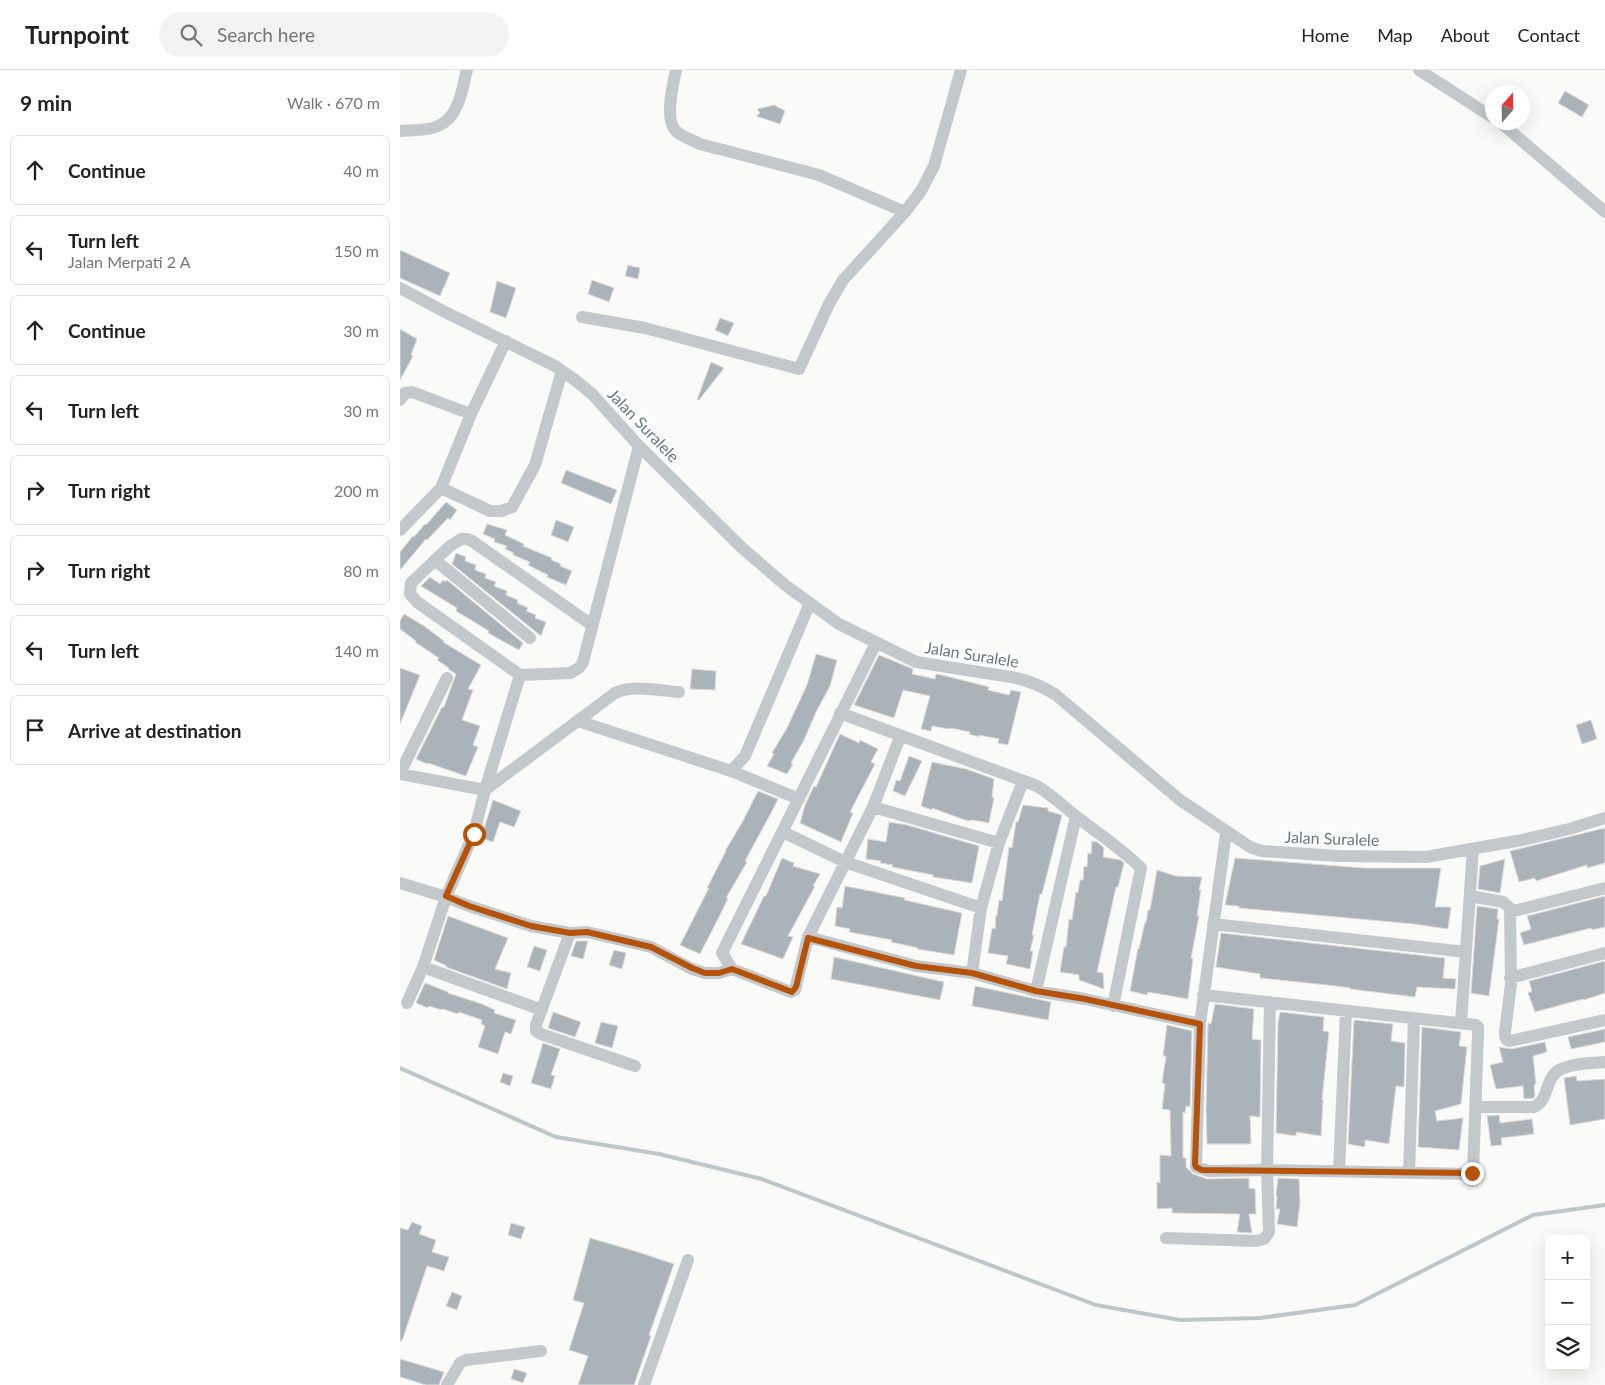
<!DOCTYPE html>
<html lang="en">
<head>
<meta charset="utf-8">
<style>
	:root { --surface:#fff; --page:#f2f2f2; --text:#222; --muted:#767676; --line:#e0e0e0 }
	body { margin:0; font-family:Lato,sans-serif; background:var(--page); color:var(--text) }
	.controls { position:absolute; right:15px; bottom:15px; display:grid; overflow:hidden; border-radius:8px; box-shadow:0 5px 20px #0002 }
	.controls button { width:45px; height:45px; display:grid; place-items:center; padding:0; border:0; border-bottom:1px solid var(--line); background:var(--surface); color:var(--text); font:25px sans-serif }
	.compass { position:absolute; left:1085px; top:15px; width:45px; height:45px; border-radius:50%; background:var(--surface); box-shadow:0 5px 20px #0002; rotate:20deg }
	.stop { position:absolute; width:15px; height:15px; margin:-11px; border:4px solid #b45309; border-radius:50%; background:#fff }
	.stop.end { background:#b45309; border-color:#fff; box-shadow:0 1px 5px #0008 }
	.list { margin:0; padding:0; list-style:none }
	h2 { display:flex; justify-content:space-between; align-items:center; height:65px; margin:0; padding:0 20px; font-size:21px }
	h2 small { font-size:16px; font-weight:400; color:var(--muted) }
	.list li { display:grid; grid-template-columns:32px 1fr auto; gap:15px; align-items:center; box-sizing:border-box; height:70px; margin:0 10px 10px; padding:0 10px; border:1px solid var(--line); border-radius:8px }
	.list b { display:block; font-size:19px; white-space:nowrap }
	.list p { margin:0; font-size:16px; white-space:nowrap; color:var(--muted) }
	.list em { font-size:16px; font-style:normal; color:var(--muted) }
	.icon { flex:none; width:28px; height:28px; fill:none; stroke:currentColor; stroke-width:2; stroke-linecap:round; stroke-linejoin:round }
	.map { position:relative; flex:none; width:1205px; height:1315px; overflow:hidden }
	header { display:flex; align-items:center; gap:30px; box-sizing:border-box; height:70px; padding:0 25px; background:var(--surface); border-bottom:1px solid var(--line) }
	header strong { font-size:24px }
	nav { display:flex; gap:28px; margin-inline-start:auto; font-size:18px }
	.search { width:350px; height:45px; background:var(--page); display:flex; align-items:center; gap:12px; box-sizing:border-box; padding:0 18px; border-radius:28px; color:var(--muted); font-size:19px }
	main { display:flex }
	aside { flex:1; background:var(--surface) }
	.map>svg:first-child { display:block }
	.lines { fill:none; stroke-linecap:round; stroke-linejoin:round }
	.stream { stroke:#bbc7cb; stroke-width:4 }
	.building { fill:#aab3b9; stroke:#dcdcda }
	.minor { stroke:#c3c8cc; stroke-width:12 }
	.route { stroke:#b45309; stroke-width:6 }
	.labels { text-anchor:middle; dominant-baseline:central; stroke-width:5; stroke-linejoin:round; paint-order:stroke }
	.street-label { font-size:16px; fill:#657683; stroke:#fff }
</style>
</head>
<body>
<header>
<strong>Turnpoint</strong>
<div class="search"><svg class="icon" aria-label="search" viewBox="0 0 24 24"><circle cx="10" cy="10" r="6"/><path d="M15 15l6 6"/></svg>Search here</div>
<nav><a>Home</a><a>Map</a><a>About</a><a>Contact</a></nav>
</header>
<main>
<aside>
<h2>9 min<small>Walk · 670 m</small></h2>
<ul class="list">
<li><svg class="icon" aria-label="ahead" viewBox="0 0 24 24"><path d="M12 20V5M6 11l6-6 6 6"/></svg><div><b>Continue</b></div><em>40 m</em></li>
<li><svg class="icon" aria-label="left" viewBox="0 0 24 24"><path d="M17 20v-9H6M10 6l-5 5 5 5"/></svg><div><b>Turn left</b><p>Jalan Merpati 2 A</p></div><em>150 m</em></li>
<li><svg class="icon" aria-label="ahead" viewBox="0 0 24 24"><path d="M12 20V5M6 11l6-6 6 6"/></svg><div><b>Continue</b></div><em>30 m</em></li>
<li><svg class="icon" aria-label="left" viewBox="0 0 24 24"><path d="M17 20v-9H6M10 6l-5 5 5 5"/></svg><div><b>Turn left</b></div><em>30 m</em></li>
<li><svg class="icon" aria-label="right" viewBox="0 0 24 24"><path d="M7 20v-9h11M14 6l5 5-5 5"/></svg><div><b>Turn right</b></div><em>200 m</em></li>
<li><svg class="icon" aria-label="right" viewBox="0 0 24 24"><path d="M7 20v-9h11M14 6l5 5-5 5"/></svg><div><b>Turn right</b></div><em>80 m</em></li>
<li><svg class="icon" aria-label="left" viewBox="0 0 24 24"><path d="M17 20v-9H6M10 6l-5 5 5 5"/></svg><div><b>Turn left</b></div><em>140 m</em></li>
<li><svg class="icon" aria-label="arrive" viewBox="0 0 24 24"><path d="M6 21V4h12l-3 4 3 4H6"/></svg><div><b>Arrive at destination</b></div></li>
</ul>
</aside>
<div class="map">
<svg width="1205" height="1315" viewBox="0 0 1205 1315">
	<rect width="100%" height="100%" fill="#fafaf8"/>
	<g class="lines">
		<!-- stream -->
		<path class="stream" d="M0,998l156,69 103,17 103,25 334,126 84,15 80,-2 95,-13 178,-90 72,-10"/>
	</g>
	<!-- building -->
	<path class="building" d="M1165,21l24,14 -7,12 -24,-14z
		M374,35l11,6 -5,13 -24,-8 4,-3 -3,-4z
		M0,180l50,23 -10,23 -40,-18z
		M228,195l12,3 -2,11 -13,-3z
		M192,210l22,8 -5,14 -21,-8z
		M97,211l19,7 -10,30 -16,-6z
		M320,248l14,5 -6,13 -13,-6z
		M0,259l17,10 -6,16 2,1 -13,24z
		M311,292l13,6 -25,32h-2z
		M166,400l51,20 -6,14 -50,-21z
		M46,432l11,8 -7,10 -2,-2 -21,22 -1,-1 -26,31v-18l13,-16 1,1 11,-13 1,1z
		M156,450l18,7 -6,15 -17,-7z
		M87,454l20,6 -2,5 19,9 -1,2 29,12 -1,2 10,4 -1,2 12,5 -6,14 -19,-8 1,-2 -20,-10 2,-3 -17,-7 1,-2 -9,-4 2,-3 -13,-4 1,-3 -12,-5z
		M56,483l10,4 -1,4 11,4 -1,5 11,4 -1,4 11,4 -2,4 13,5 -1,4 12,5 -1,3 11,5 -2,3 10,4 -1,3 11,4 -5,14 -89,-72z
		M30,507l10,7 3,-4 3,2 1,-2 76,63 -4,7 -31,-17 1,-2 -33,-20 1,-3 -36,-22z
		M4,544l20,12 20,15 -1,1 38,23 -13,24 5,1 -11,30 18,6 -7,19 5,2 -12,29 -38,-13 -1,1 -11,-5 26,-52h2l12,-33 -8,-5 1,-1 -12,-8 2,-2 -24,-16 1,-1 -16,-12v-8z
		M416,584l21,6 -7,26 -14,26 -12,28 -13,23 2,1 -6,10 -20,-8 7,-12 -2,-1 15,-25 20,-43z
		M479,585l34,14 -1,5 23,5 1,-5 10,2 43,11 -1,3 21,5 2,-5 10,2 -13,53 -10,-2 1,-4 -20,-4v2l-10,-3 1,-2 -20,-4 -1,1 -17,-3 -1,5 -10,-2 9,-33 -27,-6 -9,28 -40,-13z
		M0,598l20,7 -20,49z
		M292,599l24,2 -1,19 -25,-1z
		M1191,650l6,19 -15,5 -6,-19z
		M440,664l19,9 1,-3 18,9 -7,13 4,2 -25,48 3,1 -12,29 -41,-19 5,-18 9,-19 2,1z
		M509,686l13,5 -17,35 -12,-5 3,-11 4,1z
		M532,692l34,7 28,10 -2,18 2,1 -5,25 -16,-3 -5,1 -36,-13v2l-11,-4z
		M358,721l20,8 -7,14 -26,48 2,1 -21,36h2l-6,13 -22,43 -20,-9 29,-57h-2l19,-37h-1l18,-30z
		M93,730l28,11 -7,16 -14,-5 -7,20 -12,-4z
		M623,735l25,3v3l14,4 -20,79h-2l-8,41h2l-4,16h3l-3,18 -24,-5 2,-8 -20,-3 4,-25 3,1 1,-14 1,1 2,-16 3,1 7,-54 3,1 4,-26h2z
		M489,752l18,3 72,21 -7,37 -39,-6v-2l-41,-8 1,-2 -13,-2 1,-2 -15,-2 2,-20 18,3z
		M1205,758v35l-18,5v-3l-51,16 -1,-3 -16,4 -9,-31z
		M692,771l5,1 7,6 -1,9 18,3 3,3 -6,24h-2l-19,85 6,1 1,16 -25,-9v-5l-19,-3 4,-25h2l3,-28 3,1 4,-28 2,1 2,-13h3l1,-14 3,1 1,-14 3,1z
		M382,788l12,5 -1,3 27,8 -7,12h2l-27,50 5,1 -10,22 -42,-15 23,-48h2z
		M835,788l129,10h77l-6,39h16l-3,22 -34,-5 -175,-16v-2l-14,-1z
		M1105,789l-5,34 -22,-4 2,-23z
		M757,800l19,6 26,1 -3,13h2l-4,26h2l-8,42h2l-5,41 -40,-7 -1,3 -17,-4 8,-43 1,1 6,-27 1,1 2,-13h2z
		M445,816l60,12 -1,2 58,13 -8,42 -37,-6 1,-1 -27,-6 1,-2 -43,-8 1,-3 -15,-3 2,-19 5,1z
		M1205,826v31l-13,3 -1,-2 -67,17 -4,-12 11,-4 -4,-13z
		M1077,836l21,3 -1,10h2l-10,77 -18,-3z
		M48,846l60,22 -13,31 16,4 -4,16 -61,-22 1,-1 -13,-6z
		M821,863l224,25 -2,20 13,1 -1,10 -38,-2 -2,10 -65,-8v-1l-14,-2 -76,-8v-4l-44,-7z
		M176,871h12l-5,18 -12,-3z
		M134,876l13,4 -7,21 -13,-4z
		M214,880l12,3 -4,16 -13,-4z
		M434,887l110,25 -4,18 -109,-21z
		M1205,891v32l-21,7 -1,-1 -48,13 -7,-19 4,-2 -3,-10z
		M25,913l23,9v1l34,11 13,6 -1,3 22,7 -5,14 -6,-2 -7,22 -20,-7 7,-21 -4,-2 1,-4 -23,-8 -1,2 -15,-5 -1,1 -13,-4 -1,2 -12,-5z
		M575,916l76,16 -3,18 -76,-14z
		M815,934l39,5 -2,30 9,1 -1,77 -10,-1 1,28h-44l-1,-34 2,-85v-2l3,1z
		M153,942l28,10 -6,15 -27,-9z
		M880,942l44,5 -1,14 6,1 -7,68h1l-2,36 -25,-4v4l-20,-3 2,-110z
		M954,950l39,4 -2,17 14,2 -1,44 -8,-1 -7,58 -24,-4v7l-17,-3z
		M201,952l17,4 -6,22 -17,-5z
		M767,955l25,6 -2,76 -4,-1 -1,7 -2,-1v46h3v9l7,7 14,5 42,-1v10l6,1 1,25h-7l3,19 -15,-1 3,-18 -68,-1v-5l-15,1v-27l3,1v-28l11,1 -1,-46 -8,-1 3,-25 -3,-1 4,-27h-3z
		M1022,957l39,5 -2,14 8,1 -6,57 -26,7 2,10 26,-3 -4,32 -41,-3z
		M1205,959v13l-34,7 -3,-12z
		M1145,972l2,10 -14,4 3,28 -2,1 1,10 -1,3 -10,1 -1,-13 -27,3 -6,-24 13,-3 -4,-15 13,2z
		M143,973l17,6 -9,26 4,1 -4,13 -20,-6z
		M103,1003l10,3 -3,10 -10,-4z
		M1176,1006l1,5 28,-2v40l-35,6 -6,-47z
		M1099,1045l1,8 32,-4 2,15 -33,4 1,7 -11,1 -4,-30z
		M878,1108l21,1 1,24 -3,24 -20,-3 3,-15h-4l1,-12 -1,-3z
		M12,1152l10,4 -3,8 17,6 -4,12 17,5 -5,14 -17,-5 -25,75h-2v-113l8,2z
		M111,1153l14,4 -4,12 -13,-4z
		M190,1168l48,14 36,12 -25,71 2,1 -17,49h-56l10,-29 -19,-6 15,-47 -11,-3z
		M52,1222l10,4 -5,14 -11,-4z
		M0,1289l44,13 -5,13h-13l-26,-8z
		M114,1299l13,4 -4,10 -12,-4z"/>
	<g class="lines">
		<!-- minor -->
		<path class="minor" d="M276,0c-3,14 -12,50 0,61 6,6 17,9 24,13l119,31 86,37
			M1019,0l73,47
			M1100,52l105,90
			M0,61c12,-1 28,0 38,-5 21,-8 24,-37 29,-56
			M0,218l43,23 112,55 20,14 17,14 47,52 101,100 45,39 54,39 77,38 95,15c17,3 31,9 45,18l124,105 70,47 12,4 76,5 88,1 96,-17 47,-11 36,-11
			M182,247l63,11 154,41 30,-65 14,-24 62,-68 16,-21 13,-25 27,-96
			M0,330l5,-7 7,-1 59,22
			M41,418l49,23h11l11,-4 23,-42 27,-94
			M0,460l41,-42 30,-74 35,-73
			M35,490l95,78
			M476,573l-154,310 10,16 59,23 4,-2 13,-53 65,-130 27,-70
			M120,605l-103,-73 -7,-8 1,-11 39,-37 11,-7h6l5,2 120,84
			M440,643l197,73c15,9 26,20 40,31 22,17 45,32 64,51l-28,138
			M178,651l153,50 14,-15 65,-153
			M331,701l68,28
			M0,703l47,-95
			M0,704l85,16 130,-97c19,-9 44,-2 64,-1
			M473,737l126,36
			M383,762l62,30 136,46
			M0,813l46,14 23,9 62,20 39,7 17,-1 64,15 41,22 13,4h14l13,-4
			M1070,826l33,6 7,6 1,76 -6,48c0,5 0,8 5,9l95,-21
			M1110,842l95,-24
			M813,854l253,28
			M170,863l-34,92v6l5,3 94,32
			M408,867l108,29 56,7 64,18 49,8 115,25
			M23,897l119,43
			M572,903l9,-65 18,-65 24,-62
			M1110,908l95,-25
			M636,921l40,-175
			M803,925l273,30 2,2v7l-5,138 -3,2 -203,-4 -58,1 -13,-4 4,-143 26,-191
			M7,933l16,-36 23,-70 28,-64 11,-43 35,-115 50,-2 9,-5 4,-6 56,-216
			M1061,953l12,-174
			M1076,1037h58c16,-7 10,-30 27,-38 13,-6 30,-6 44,-7
			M939,1101l7,-160
			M1009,1103l5,-155
			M766,1168l90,3 8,-2 5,-7 -2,-62 3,-168
			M47,1315l13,-22 6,-3 75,-9
			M244,1315l44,-125"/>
	</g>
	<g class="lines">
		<!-- route -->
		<path class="route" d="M74,764l-28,62 23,10 62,20 39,7 17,-1 64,15 41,21 13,5h14l13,-4 60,23 4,-5 12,-49 108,28 56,7 64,18 49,8 115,25 -5,140 1,3 6,3 270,3"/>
	</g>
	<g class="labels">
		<!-- street labels -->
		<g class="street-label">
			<text transform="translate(244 355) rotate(46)">Jalan Suralele</text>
			<text transform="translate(572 584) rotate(9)">Jalan Suralele</text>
			<text transform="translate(932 768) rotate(2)">Jalan Suralele</text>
		</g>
	</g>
</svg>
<div class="controls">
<button>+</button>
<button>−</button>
<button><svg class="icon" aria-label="layers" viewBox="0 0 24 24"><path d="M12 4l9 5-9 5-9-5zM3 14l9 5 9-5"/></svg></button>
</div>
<svg class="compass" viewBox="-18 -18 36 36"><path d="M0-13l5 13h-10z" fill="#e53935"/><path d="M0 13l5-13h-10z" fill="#767676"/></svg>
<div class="stop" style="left:74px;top:764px"></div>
<div class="stop end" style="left:1072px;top:1103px"></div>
</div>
</main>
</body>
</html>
